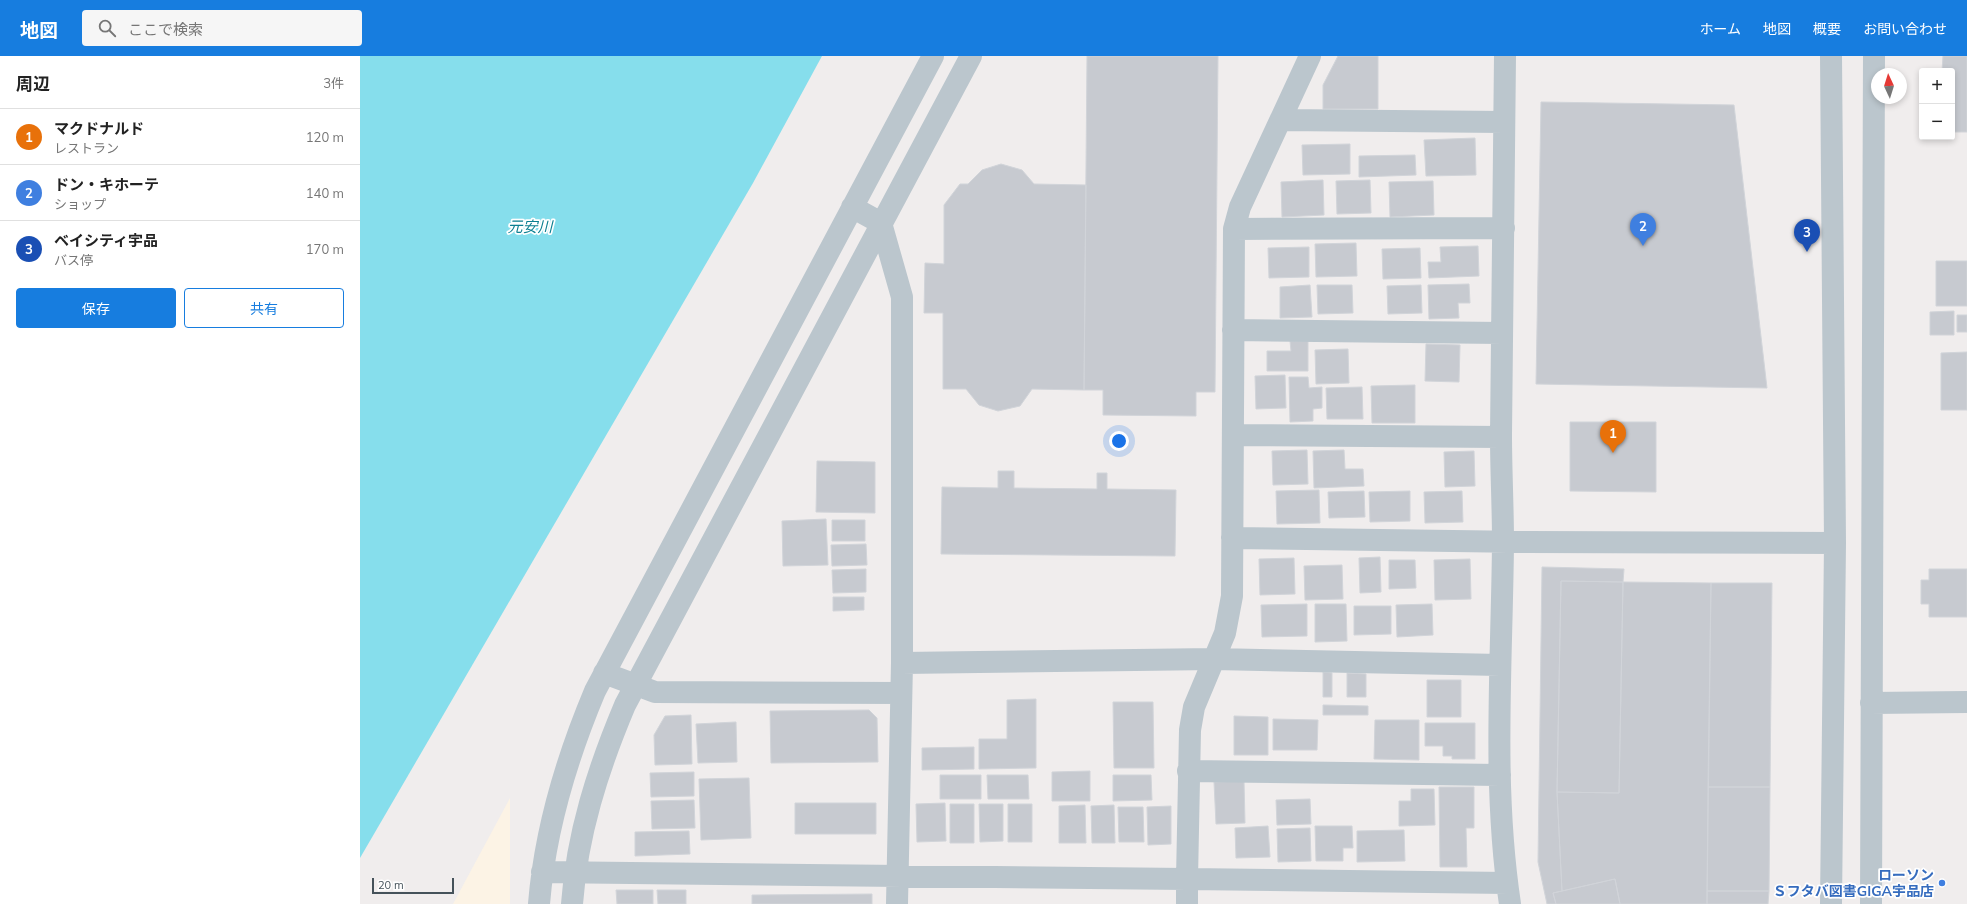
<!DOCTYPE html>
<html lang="ja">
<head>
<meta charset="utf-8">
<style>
	:root { --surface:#fff; --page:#f6f6f6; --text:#222; --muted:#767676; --line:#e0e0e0; --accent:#177ddf }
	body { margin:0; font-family:Mulish,"Noto Sans JP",sans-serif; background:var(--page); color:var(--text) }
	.controls { position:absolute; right:12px; top:12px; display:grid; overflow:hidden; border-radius:4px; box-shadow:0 2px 6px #0003 }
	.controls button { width:36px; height:36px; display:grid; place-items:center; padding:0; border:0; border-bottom:1px solid var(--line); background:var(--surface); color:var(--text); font:20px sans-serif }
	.compass { position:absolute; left:1511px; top:12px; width:36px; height:36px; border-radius:50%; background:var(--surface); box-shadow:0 2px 6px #0003; rotate:356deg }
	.scale { position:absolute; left:12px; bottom:10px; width:82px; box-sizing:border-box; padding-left:4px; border:2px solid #45525a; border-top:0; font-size:11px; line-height:14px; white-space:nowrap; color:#45525a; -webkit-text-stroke:3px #fff; paint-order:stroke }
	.you { position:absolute; left:759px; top:385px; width:14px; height:14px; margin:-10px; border:3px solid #fff; border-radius:50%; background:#1a73e8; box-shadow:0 0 0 6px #1a73e833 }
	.badge { display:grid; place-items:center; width:26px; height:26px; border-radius:50%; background:var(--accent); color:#fff; font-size:13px; font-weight:700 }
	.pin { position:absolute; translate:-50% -33px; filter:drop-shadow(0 1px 2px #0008) }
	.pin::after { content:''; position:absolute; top:21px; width:14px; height:12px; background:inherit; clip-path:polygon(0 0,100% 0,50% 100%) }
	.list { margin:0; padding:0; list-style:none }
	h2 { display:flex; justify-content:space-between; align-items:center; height:52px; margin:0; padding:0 16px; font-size:17px }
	h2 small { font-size:13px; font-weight:400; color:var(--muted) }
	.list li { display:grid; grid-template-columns:26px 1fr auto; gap:12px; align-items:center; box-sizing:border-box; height:56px; padding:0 16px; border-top:1px solid var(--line) }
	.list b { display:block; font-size:15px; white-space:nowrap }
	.list p { margin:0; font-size:13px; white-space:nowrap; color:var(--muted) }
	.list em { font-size:13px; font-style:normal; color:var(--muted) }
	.actions { display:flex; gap:8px; padding:12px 16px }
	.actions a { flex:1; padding:9px 0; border:1px solid var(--accent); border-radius:4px; text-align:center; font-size:14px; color:var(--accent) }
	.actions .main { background:var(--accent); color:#fff }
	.icon { flex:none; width:22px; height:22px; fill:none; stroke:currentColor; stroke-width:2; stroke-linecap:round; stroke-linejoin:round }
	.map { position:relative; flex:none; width:1607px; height:848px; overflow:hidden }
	header { display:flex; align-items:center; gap:24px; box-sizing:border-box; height:56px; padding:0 20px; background:var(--accent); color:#fff }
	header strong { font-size:19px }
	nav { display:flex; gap:22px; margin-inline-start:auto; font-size:14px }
	.search { width:280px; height:36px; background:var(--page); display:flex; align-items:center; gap:10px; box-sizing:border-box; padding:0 14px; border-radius:4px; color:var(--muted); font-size:15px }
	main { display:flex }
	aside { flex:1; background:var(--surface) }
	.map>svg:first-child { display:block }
	.commercial { fill:#fcf3e5 }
	.water { fill:#86deec }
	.building { fill:#c7cad0; stroke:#d1d4d9 }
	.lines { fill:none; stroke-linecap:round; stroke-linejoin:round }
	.minor { stroke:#bbc6cd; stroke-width:22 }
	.shop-dot { fill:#3f7fe0; stroke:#fff; stroke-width:1.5 }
	.labels { text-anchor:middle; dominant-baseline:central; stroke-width:3.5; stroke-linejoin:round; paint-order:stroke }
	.shop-label { font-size:14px; font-weight:bold; fill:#366cbe; stroke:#fff; text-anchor:end }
	.water-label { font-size:15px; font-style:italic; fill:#0c7f91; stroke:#fff }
</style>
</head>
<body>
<header>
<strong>地図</strong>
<div class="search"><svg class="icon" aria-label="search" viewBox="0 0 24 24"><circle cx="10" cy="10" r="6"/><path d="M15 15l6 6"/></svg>ここで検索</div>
<nav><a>ホーム</a><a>地図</a><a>概要</a><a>お問い合わせ</a></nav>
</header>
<main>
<aside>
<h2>周辺<small>3件</small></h2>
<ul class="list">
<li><span class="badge" style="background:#e8710a">1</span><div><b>マクドナルド</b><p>レストラン</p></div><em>120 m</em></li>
<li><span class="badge" style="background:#3f7fe0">2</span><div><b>ドン・キホーテ</b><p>ショップ</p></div><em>140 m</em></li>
<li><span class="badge" style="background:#1a4fb4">3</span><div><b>ベイシティ宇品</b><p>バス停</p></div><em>170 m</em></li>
</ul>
<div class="actions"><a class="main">保存</a><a>共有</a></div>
</aside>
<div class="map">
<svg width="1607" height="848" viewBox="0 0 1607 848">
	<rect width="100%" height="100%" fill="#f0eded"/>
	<!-- commercial -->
	<path class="commercial" d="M150,742v106h-57z"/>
	<!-- water -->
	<path class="water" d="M0,0h462l-69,127 -393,675z"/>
	<!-- building -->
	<path class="building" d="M727,0h131l-3,336h-19v24l-93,-1v-25h-19z
		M978,0h40v53h-55v-24z
		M1583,0h24v76h-15v-61h-10z
		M1181,46l193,3 33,283 -231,-4z
		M1115,82l1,37 -50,1 -2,-36z
		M990,88v30l-47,1 -1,-30z
		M1055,99l1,20 -57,2v-21z
		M641,108l21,6 12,14 52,1 -2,205 -52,-1 -12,17 -22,5 -19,-6 -13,-16h-23v-76h-19l1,-50 19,1v-59l16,-21h8l14,-14z
		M963,124l1,35 -42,2 -1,-35z
		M1010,124l1,33 -34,1 -1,-33z
		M1073,125l1,34 -44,2 -1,-35z
		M996,187l1,33 -41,1 -1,-33z
		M1118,190l1,30 -50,2 -1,-16h13l-1,-15z
		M949,191v30l-40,1 -1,-30z
		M1060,192l1,30 -38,1 -1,-30z
		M1576,205h31v45h-31z
		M1109,228l1,19h-12l1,15 -30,1 -1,-34z
		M950,229l2,32 -32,1v-31z
		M957,229h35l1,28 -35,1z
		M1061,229l1,28 -34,1 -1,-28z
		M1594,255v24h-24v-23z
		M1597,259h10v17h-10z
		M930,285h18v30h-41v-20h24z
		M1066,288l34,1 -1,37 -34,-1z
		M988,293l1,34 -33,1 -1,-34z
		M1607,296v58h-26v-57z
		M925,319l1,33 -30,1 -1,-33z
		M929,321h19l1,11 13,-1v21l-9,1v12l-23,1z
		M1055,329v38h-43l-1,-37z
		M1002,331l1,32h-36l-1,-31z
		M1210,366h86v70l-86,-1z
		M947,394l1,34 -35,1 -1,-34z
		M984,394l1,19h18l1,17 -50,2 -1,-37z
		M1114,395l1,35 -30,1 -1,-35z
		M457,405l58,1v51l-59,-1z
		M638,415h16v17l83,1v-16h10v16l69,1 -1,66 -234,-2 1,-67 56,1z
		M959,434l1,33 -43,1 -1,-33z
		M1004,435l1,26 -36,1 -1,-26z
		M1050,435v30l-40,1 -1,-30z
		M1102,435l1,31 -38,1 -1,-31z
		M466,463l2,46 -45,1 -1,-45z
		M472,464h33v21h-33z
		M506,488l1,21 -35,1 -1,-21z
		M1020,501l1,35 -21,1 -1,-35z
		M934,502l1,36 -35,1 -1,-36z
		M1110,503l1,40 -36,1 -1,-40z
		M1029,504h26l1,28 -27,1z
		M982,509l1,34 -38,1 -1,-34z
		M1182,511l82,2 -1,13 -62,-1 -4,211 5,99 -9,2 3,11h-9l-9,-42z
		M506,513v23l-33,1 -1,-23z
		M1569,513h38v48h-38v-13h-8v-24h8z
		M1201,525l62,1 -4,211 -62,-1z
		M1263,526l88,1 -4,321h-87l-5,-25 -53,12 -5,-99 62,1z
		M1351,527h61l-2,204h-62z
		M473,541h31v13l-31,1z
		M947,548v32l-45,1 -1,-32z
		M955,548h31l1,37 -32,1z
		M1072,548l1,31 -36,2 -1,-32z
		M994,550h37v28l-37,1z
		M963,616l9,1v24h-9z
		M987,617l19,1v23h-19z
		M1067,624h34v37h-34z
		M676,643v69l-57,1v-30h28v-39z
		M753,646h40l1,66h-40z
		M963,649l45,1v9h-45z
		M509,654l8,8 1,44 -107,1 -1,-52z
		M331,659l1,49 -37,1 -1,-30 11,-19z
		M874,660l34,1v38h-34z
		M913,663l45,1 -1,30h-44z
		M1015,664h44v40l-45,-1z
		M376,666l1,40 -39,1 -2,-39z
		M1065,667h50v36h-23v-3h-9v-10h-18z
		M614,691v22l-52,1v-22z
		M730,715v30h-38v-29z
		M334,716v24l-43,1 -1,-24z
		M580,719h41v24h-41z
		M627,719h41l1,24h-41z
		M753,719h38l1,25 -39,1z
		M389,722l2,60 -50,2 -2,-61z
		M884,725l1,42 -29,1 -2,-42z
		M1079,731h35v41h-8l1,39h-27z
		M1348,731h62l-1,104h-62z
		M1051,733h23l1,36 -36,1v-25h12z
		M950,743l1,25 -34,1 -1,-25z
		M334,744l1,28 -43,1 -1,-28z
		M435,747h81v31h-81z
		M585,747l1,38 -29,1 -1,-38z
		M590,748h24v39h-24z
		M619,748h24v37l-23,1z
		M648,748h24v38h-24z
		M725,749l1,38h-27v-37z
		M754,749l1,38h-23l-1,-37z
		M811,750v38l-23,1 -1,-38z
		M758,751h25l1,35h-25z
		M908,770l2,31 -34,1 -1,-30z
		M955,770h37l1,22h-10v13h-27z
		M950,772l1,33 -33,1 -1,-33z
		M1044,774l1,31 -48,1v-31z
		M329,775l1,23 -55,2v-24z
		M1255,823l5,25h-64l-3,-11z
		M256,834h37v14h-36z
		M297,834h29v14h-28z
		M1347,835h62l-1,13h-61z
		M512,838v10h-120v-9z"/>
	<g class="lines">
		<!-- minor -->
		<path class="minor" d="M950,0l-70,151 -6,22 -2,367 -7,37 -31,74 -4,23 -3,149 320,4
			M1145,0c-1,126 -3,253 -4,379 0,36 2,72 2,107 -1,121 -11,242 7,362
			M921,64l223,2
			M492,151l29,16 21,74v366l-5,241
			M874,173l270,-1
			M873,274l269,3
			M873,379l268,2
			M872,482l294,4 309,1
			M542,607l312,-4 286,6
			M244,617l51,19 246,1
			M1511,647l96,-1
			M828,715l312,4
			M182,816l645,7v25
			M179,848c6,-75 27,-144 56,-213l338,-635
			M212,848c5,-70 26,-135 53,-199l346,-649
			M1471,848l4,-361 -4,-487
			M1511,848l3,-848"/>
	</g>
	<!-- markers -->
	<circle class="shop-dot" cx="1582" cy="827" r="4"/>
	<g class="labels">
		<!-- shop labels -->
		<g class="shop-label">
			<text x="1574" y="819">ローソン<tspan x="1574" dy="16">Ｓフタバ図書GIGA宇品店</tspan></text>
		</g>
		<!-- water labels -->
		<g class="water-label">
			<text x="170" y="170">元安川</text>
		</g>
	</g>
</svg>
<div class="controls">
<button>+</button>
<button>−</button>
</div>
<svg class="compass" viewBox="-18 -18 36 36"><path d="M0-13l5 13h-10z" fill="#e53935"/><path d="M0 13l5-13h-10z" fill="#767676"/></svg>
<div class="scale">20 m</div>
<div class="you"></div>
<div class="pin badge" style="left:1253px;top:397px;background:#e8710a">1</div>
<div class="pin badge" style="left:1283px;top:190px;background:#3f7fe0">2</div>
<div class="pin badge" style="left:1447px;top:196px;background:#1a4fb4">3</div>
</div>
</main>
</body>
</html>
